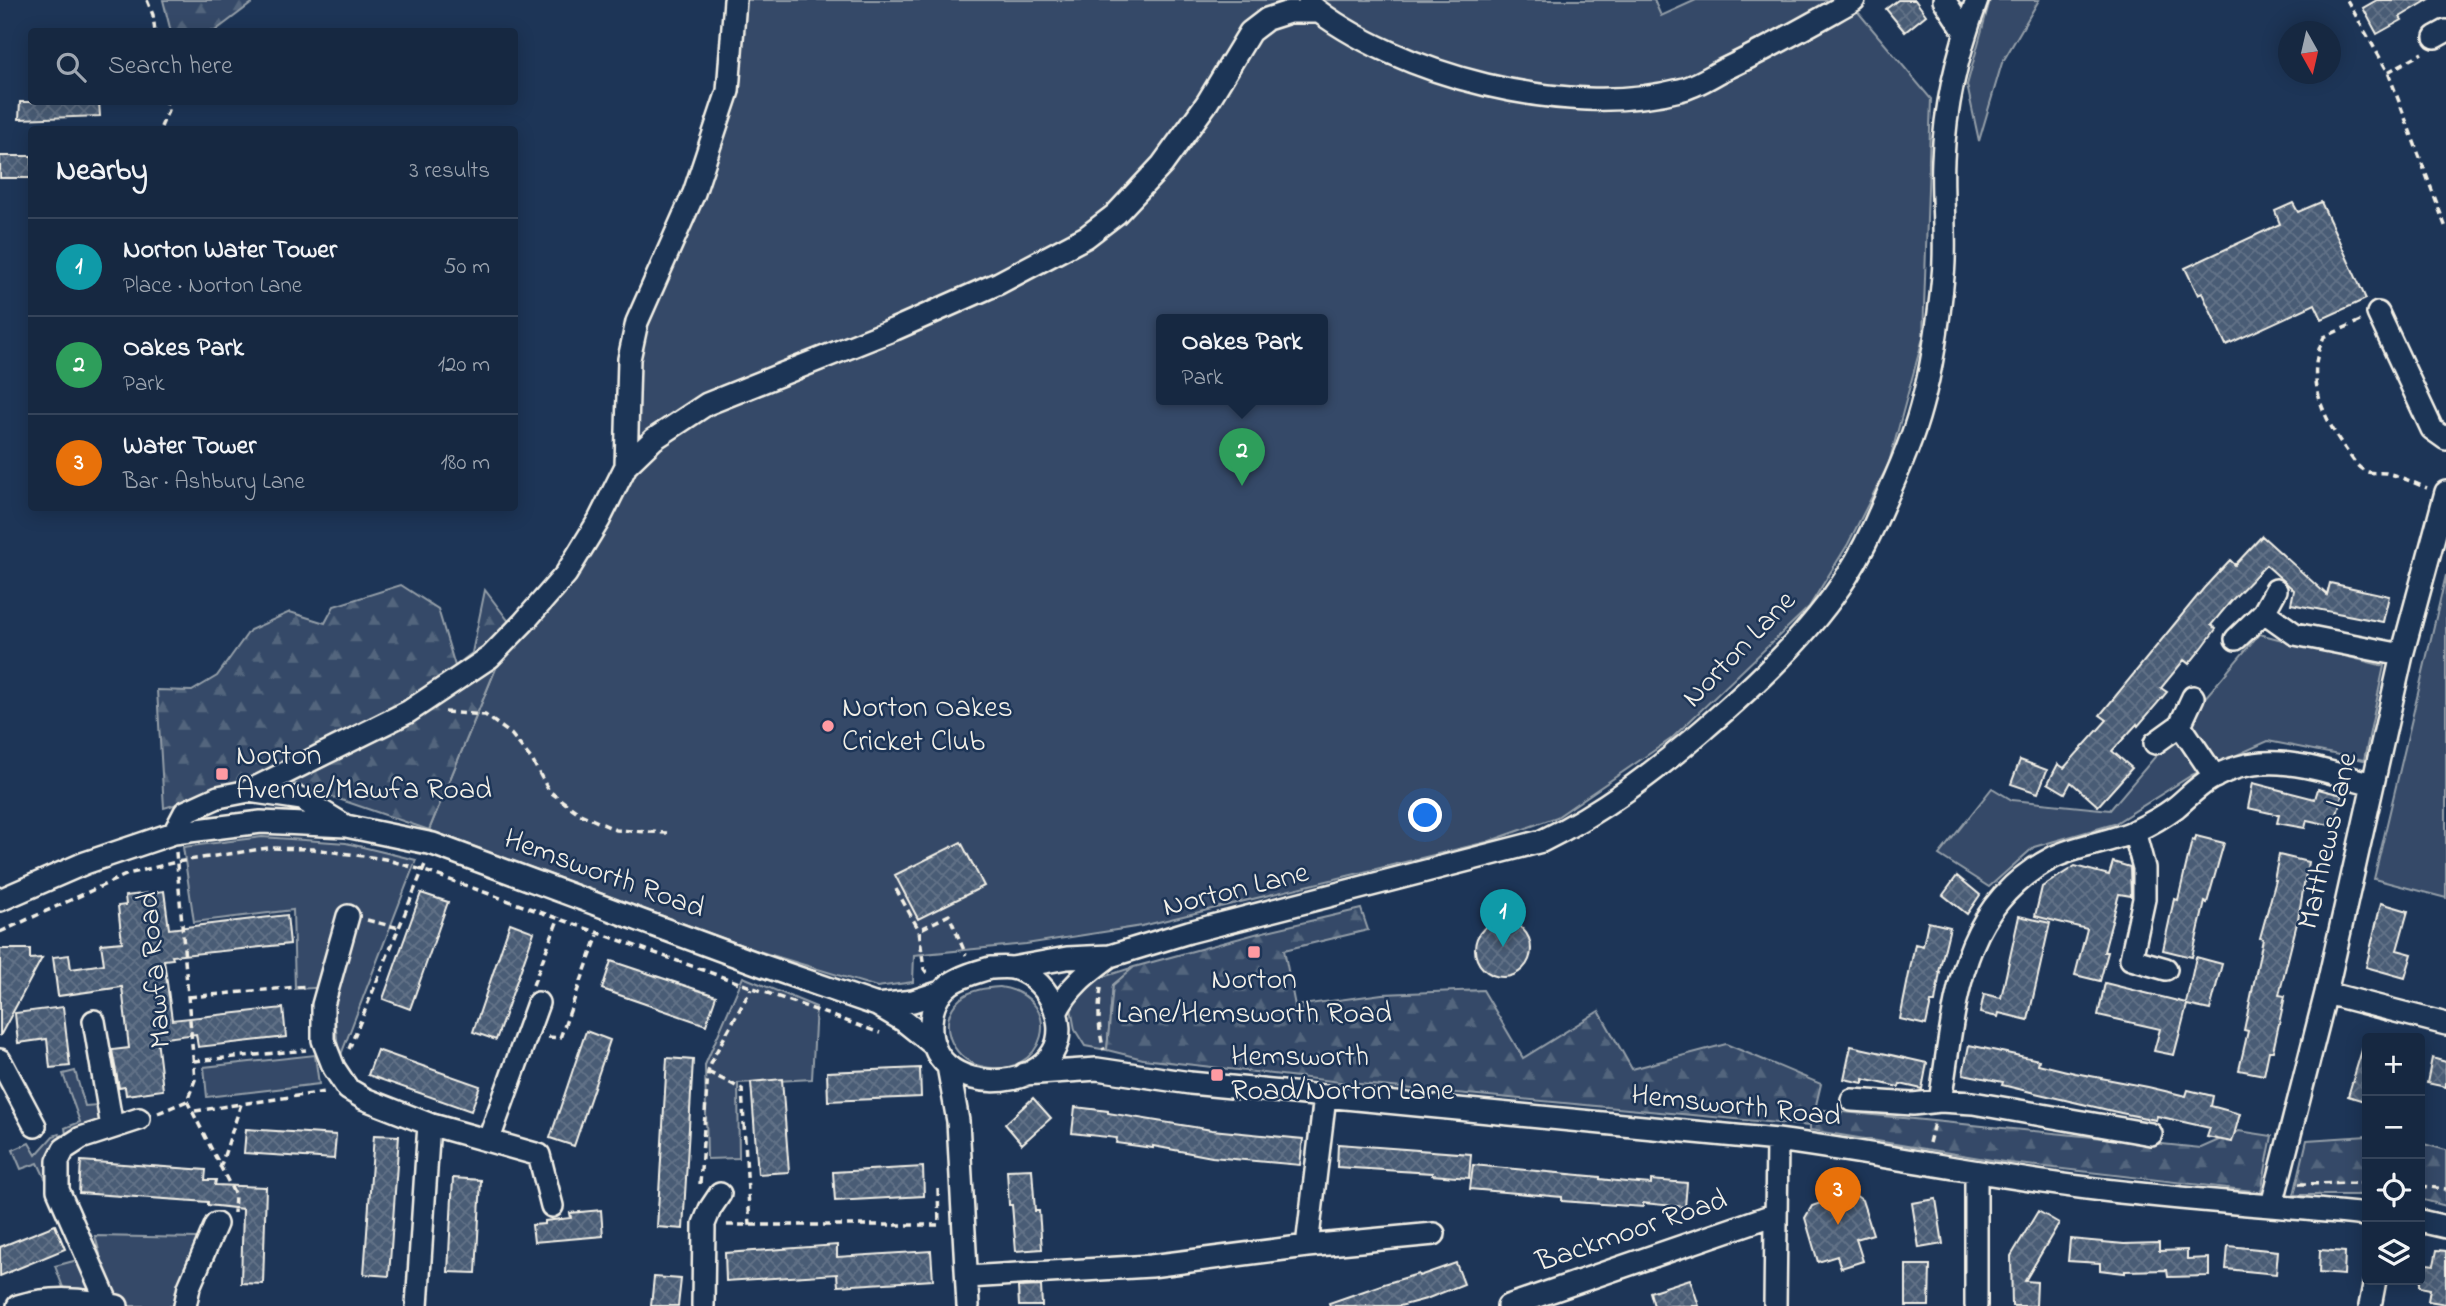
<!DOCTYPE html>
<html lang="en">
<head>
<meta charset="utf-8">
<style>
	:root { --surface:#162841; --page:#1f3048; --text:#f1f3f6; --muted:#9ea6b1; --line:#35445a; --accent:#ff9aa2 }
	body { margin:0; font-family:"Indie Flower",sans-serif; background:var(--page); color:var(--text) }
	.controls { position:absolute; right:21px; bottom:21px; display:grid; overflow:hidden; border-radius:7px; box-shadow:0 4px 18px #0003 }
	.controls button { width:63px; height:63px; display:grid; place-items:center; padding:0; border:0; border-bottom:2px solid var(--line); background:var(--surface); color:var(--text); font:35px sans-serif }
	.compass { position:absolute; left:2278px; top:21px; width:63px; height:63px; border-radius:50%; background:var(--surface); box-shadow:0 4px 18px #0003; rotate:172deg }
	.you { position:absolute; left:1426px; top:816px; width:24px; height:24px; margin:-18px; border:5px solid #fff; border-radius:50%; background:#1a73e8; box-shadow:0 0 0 10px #1a73e833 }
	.badge { display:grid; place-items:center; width:46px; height:46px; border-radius:50%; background:var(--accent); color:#fff; font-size:23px; font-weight:700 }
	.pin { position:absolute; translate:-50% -58px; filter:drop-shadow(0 2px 4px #0008) }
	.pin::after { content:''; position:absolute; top:37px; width:24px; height:21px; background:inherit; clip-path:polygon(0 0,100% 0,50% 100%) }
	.popup { position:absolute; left:1156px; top:314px; width:172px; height:91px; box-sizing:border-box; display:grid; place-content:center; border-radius:7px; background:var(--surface); filter:drop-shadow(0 2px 5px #0005); font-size:23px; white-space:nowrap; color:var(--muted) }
	.popup b { font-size:26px; color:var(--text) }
	.popup::after { content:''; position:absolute; left:50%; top:100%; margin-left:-14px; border:14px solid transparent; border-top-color:var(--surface) }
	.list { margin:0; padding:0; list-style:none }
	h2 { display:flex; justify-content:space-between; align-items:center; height:91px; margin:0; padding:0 28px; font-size:30px }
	h2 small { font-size:23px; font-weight:400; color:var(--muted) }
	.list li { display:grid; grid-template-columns:46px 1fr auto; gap:21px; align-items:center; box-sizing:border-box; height:98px; padding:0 28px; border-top:2px solid var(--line) }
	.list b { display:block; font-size:26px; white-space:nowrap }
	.list p { margin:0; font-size:23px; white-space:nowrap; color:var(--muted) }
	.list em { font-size:23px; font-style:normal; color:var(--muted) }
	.icon { flex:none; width:38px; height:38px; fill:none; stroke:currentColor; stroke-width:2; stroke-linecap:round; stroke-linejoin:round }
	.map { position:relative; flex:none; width:2446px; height:1306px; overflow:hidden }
	.search { position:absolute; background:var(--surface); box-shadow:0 4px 18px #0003; left:28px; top:28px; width:490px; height:77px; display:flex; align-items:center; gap:18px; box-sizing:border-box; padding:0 24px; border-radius:7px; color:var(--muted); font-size:26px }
	.panel { position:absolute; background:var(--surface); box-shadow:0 4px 18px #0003; left:28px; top:126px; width:490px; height:385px; border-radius:7px }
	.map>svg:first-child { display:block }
	.green { fill:#354a67; stroke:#949ea8; stroke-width:2; fill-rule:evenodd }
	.forest { fill:url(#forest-firs); stroke:#949ea8; stroke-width:2 }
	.building { fill:url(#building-cross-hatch); stroke:#f4f1e8; stroke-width:2 }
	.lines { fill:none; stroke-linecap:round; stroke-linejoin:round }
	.minor-casing { stroke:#f4f1e8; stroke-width:26 }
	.path { stroke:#f4f1e8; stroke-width:3.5; stroke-dasharray:7 5; stroke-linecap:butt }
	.minor { stroke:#1d3557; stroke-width:21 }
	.poi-dot { fill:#ff9aa2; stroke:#1d3557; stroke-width:2.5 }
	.labels { text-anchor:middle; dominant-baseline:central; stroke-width:5; stroke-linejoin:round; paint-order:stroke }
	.street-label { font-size:30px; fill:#f4f1e8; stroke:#1d3557 }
	.poi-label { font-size:30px; fill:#f4f1e8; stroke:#1d3557; text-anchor:start }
</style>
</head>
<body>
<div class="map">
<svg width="2446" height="1306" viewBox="0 0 2446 1306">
	<defs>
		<pattern id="forest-firs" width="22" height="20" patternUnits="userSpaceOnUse" patternTransform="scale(1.75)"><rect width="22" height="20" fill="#354a67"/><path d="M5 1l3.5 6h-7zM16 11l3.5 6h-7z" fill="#53657d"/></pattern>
		<pattern id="building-cross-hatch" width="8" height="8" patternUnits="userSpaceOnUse" patternTransform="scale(1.75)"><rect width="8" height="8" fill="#485b74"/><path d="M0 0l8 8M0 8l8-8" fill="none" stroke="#637388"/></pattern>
	</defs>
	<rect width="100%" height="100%" fill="#1d3557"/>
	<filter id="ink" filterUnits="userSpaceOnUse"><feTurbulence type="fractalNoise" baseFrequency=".0143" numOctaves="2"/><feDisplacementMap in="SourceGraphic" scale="14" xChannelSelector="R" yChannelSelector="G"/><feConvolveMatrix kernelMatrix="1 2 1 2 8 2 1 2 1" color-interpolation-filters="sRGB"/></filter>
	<g filter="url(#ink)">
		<!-- green -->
		<path class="green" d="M725,0h929l7,16 35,-16h152l83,99 -8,239 -34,125 -41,81 -39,63 -138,132 -114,78 -70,25 -345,84 -116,18 -112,11 -1,27 -36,5 -122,-37 -326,-120 84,-203 41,-46 45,-72 17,-47 7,-117 76,-182 18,-65zM1162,320h160v80h-160z
			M1990,0h49l-37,63 -23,78 -12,-56z
			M2446,575v323l-72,-19z
			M2259,634l125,32 -20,94 -96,-19 -76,34 -78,49 -80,23 -45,40 -50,-32 53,-67 20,12 98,10z
			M262,837l84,6 70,17 -77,200 -7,-73 -37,2 -2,-79 -99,12 -11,-75z
			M1134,967l-21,18 -6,65 -22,-4 -10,-16 -5,-27 20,-22z
			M743,977l73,30 -4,72 -74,4 1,75 -32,1 -2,-94z
			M1000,987c70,11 45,96 -20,79 -28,-7 -45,-45 -20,-67 11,-10 26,-11 40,-12z
			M315,1055l4,29 -112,13 -3,-30z
			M75,1071l10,35 12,-1 2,14 -5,7 -24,10 -4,-2 -1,-6 15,-6 -17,-48z
			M59,1134l4,5 -12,46 -4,-3 -9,-19 -17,6 -8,-19 16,-7 7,12 17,-19z
			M95,1236l102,2 -17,68h-110l-15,-40 45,-12z"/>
		<!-- forest -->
		<path class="forest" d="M163,0h93l-41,31 -44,1z
			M401,585l37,24 17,57 17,-13 13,-63 28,37 -84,203 -143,-49 -56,7 -66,20 -7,-118 35,1 25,-15 33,-46 40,-18 35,11 9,-17z
			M1361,909l7,21 -84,20 11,56 87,-12 101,-4 40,68 76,-47 33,58 94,-25 95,40 -6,25 386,39 38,-17 33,5 -11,56 -251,-29 -200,-33v-4l-461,-43 -206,-24 -36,-9 6,-65 21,-18 125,-34z
			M2367,1136v59h-73l13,-55z
			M2420,1143l26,7v56l-26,-7z"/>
		<!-- building -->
		<path class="building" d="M1898,0h17l11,15 -21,17 -19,-23z
			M2377,0h51l-28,17 2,3 -25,14 -14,-26z
			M20,102h79l1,14 -81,3z
			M0,156h32v22h-32z
			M2321,202l45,97 -44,20 -7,-15 -89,41 -24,-52 -4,2 -13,-27 95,-44 -5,-13 18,-8 5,9z
			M2262,536l65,59 3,-12 59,13 -6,26 -92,-18 3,-14 -28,-25 -35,36 -20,24 5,4 -14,19 -13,16 -5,-4 -23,28 6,4 -29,34 -1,-2 -25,27 20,17 -34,38 -27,-24 -6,11 -17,-10 10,-19 6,4 43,-48 -7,-5 104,-127 26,-28 5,5z
			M2020,760l27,10 -9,23 -27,-9z
			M2253,783l62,16 3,-10 24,6 -8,31 -27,-6 -2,8 -28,-5 2,-8 -31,-7z
			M2196,836l28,7 -17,60 -2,-1 -13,55 -29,-7 11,-51 4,1 14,-60 3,1z
			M961,842l23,44 -66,33 -23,-44z
			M2279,855l29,7 -10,57 -19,76 6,1 -12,55h-4l-5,24 -25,-5 9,-39 -4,-1 19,-91 -3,-1 16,-58h-2z
			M2113,862l17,5 1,29 -12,-2 -15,58h4l-8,29 -25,-6 12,-46 -52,-13 7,-29 33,-21 34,9z
			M1957,876l23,19 -13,19 -24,-19z
			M164,891l5,38 118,-14 3,29 -118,12 1,3 -9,1 8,60 111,-12 3,29 -88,10 -2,-13 -39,5 6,51 -37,5 -1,-8 -6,1 -7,-38 17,-2 -7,-61 -64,9 -5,-39 16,-2 2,14 33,-5 -3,-20 21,-2 -4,-36 8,-1 -1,-9z
			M421,893l27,9 -38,107 -27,-10z
			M2381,903l27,8 -11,39 15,4 -7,24 -39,-11z
			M2019,916l31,7 -22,97 -29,-7 -1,4 -18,-4 4,-19 17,4z
			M1475 949a28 28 0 1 1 56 0a28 28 0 1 1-56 0Z
			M1928,922l22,5 -11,45h1l-5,30h-4l-5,23 -26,-6 15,-75 8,2z
			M510,923l24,9 -38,108 -23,-8z
			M0,949h30v10l12,-1 -42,78z
			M2196,957l26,7 -12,46 -23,-5 -13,50 -20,-4 6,-22 -62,-14 7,-32 81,20z
			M611,961l105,35 -10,29 -104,-36z
			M63,1007l7,59 -20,2 -3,-29 -29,4 -3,-30z
			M586,1031l24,9 -36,106 -24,-8z
			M1969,1045l70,15 -1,4 37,9 73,14 38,9 2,-6 25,6 -2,10 29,8 -8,28 -25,-5 3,-9 -53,-12 -1,4 -35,-7 -86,-20 -33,-8 1,-3 -40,-8z
			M1851,1046l76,17 -5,26 -22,-5 -1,3 -36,-8v4l-19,-4z
			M2363,1047l4,1v54l-19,-6z
			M377,1050l103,36 -9,25 -103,-36z
			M667,1058l26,2 -10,169 -26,-2z
			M2432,1058l14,4v25l-19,-4z
			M920,1068l1,29 -93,4 -1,-29z
			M782,1079l7,93 -31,2 -7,-92z
			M1033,1098l18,20 -29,26 -17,-20z
			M1075,1107l33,4v2l104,17 91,9 -3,26 -88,-8 -59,-11v2l-37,-5 1,-5 -45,-5z
			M246,1129l90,6 -2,24 -90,-6z
			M374,1135l25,1 -10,140 -25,-2z
			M1338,1144l133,10 -2,24 -37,-3v-2l-95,-6z
			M81,1161l125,9 -1,10h11l-1,5 51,2 -3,97 -22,-1 2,-74 -35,-4v-3l-129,-9z
			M1473,1165l127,12v2l26,3 25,2v-4l36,3 -2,24 -42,-4v4l-81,-6v-4l-92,-8z
			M923,1167l1,29 -89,5 -2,-29z
			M1032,1169l3,42h4l3,38 -26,2 -4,-46h-3l-2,-35z
			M453,1178l28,2 -5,93 -28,-1z
			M1851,1192l11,8 11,34 -17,5 7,22 -22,7 -4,-12 -19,6 -13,-44 7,-12z
			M1936,1199l7,45 -24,4 -7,-45z
			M601,1210l2,26 -69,6 -2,-17 13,-1v-3l26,-3 -1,-5z
			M2038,1211l21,12 -34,58 12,1 -1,24h-24l-1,-50z
			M55,1225l10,24 -65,27v-29z
			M2070,1239l54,5 35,-1v8l28,-1v9l22,-1v18l-41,1 -1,-7 -42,1v2l-25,-3v-7l-32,-2z
			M837,1245v12l94,-6 2,29 -95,6 -1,-12 -111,7 -1,-28z
			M2228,1246l50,5 -2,23 -50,-5z
			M2320,1250l25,2 -1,23 -25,-2z
			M2437,1250l9,1v53l-18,-3 2,-12 -10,-2v-24l14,2z
			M1456,1263l8,21 -38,15 -26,7h-70l-1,-3 55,-19 34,-10 1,2z
			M1906,1265h24l-1,41h-23z
			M654,1277l27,2 -3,27h-27z
			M1690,1279l9,27h-45l-4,-14z
			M1041,1286l1,20h-23l-1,-19z"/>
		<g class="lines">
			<!-- minor casing -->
			<g class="minor-casing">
				<path id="minor" d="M1944,0l21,32
					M1309,4c89,72 259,115 371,86 15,-3 30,-13 43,-20 45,-21 88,-46 131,-70
					M2435,37l11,-6
					M2378,313l54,116 14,10
					M626,466l3,-107 8,-37 57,-129 34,-102 7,-91
					M2264,612l31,22 107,21
					M2236,639l28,-27 12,-22
					M2180,725l35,52
					M2155,743l25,-18 13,-28
					M249,791l159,-79 82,-55 34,-35 42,-48 33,-54 27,-54 28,-27 53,-35 188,-75 104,-46 87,-46 30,-23 46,-49 45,-62 43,-71 17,-13 22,-7h30
					M2134,831l10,37v31l-13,60 35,10
					M174,833l11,-21 33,-15 31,-6 53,8 42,26
					M0,900l85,-37 89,-30 87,-11 85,4 87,18 331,122 113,39 27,16 30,24
					M348,916l-25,89v35l11,28 14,21 17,10 64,25 110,31 13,51
					M990,968c6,0 15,-1 21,0 34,6 60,54 42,84 -20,34 -79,37 -106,13 -23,-20 -21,-63 3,-81 12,-8 26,-12 40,-16z
					M1012,968l55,-10 43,-2 79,-24 353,-91c60,-29 111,-68 161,-111 52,-45 107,-96 144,-154 14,-22 26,-47 36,-71 15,-32 29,-64 38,-98 12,-42 18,-88 22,-131 4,-38 -2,-78 0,-116 2,-55 15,-109 34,-160
					M2326,993l120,31
					M877,1005l36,-4 28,-9
					M1056,1013c12,-26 31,-40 54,-57
					M94,1021l18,106
					M0,1060l35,66
					M948,1066l10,55 10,185
					M1024,1074l73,-5 93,14 587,57c104,14 206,35 310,48 93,12 187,17 280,27
					M1852,1100l61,4 27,-3 33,2 178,31
					M1940,1101c16,-95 16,-194 114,-244 25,-12 55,-14 81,-26 13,-6 29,-15 41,-24 11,-9 21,-20 33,-27 54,-33 107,-11 164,4
					M489,1139l49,-136
					M1976,1173v133
					M2272,1205l54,-212 76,-338 44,-163
					M2420,1221l26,6
					M1307,1246l18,-150
					M967,1277l184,-11 156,-20 127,-12
					M108,1304l-50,-114v-29l6,-12 17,-11 58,-19
					M18,1306c33,-10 65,-7 99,0
					M185,1306l4,-19 27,-63
					M417,1306l12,-182
					M703,1306l1,-82 6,-15 10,-15
					M1508,1306l268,-92
					M1775,1306l2,-166
					M2370,1306l5,-26"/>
			</g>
			<!-- path -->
			<path class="path" d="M147,0l6,15 2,17
				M2347,0l41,72 58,156
				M2388,72l34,-19
				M161,127l7,-16 -2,-9
				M2360,321l-36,16c-19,38 -3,77 20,110 6,8 12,20 21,24 6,3 14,1 21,2 14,3 28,10 41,15
				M445,712l40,3 26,19 21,26 17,31 31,23 36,16 51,3
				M896,889l23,41
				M367,920l32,8
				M0,932l128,-58 48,-12 92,-14 45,1 72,10 37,11 458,163
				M927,973l-3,-4 -5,-39 30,-15 17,40
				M533,985l26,-68
				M1101,988c-3,22 -3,41 3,62
				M189,997l119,-11
				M548,1037l12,1 38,-103
				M349,1049l77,-187
				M194,1061l112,-11
				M708,1072l34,17 8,137
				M187,1101l48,94 -1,18
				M195,1111l46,-7
				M158,1113l29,-12 8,-21 -19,-228
				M1929,1143l5,-20
				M220,1168l21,-64 84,-12
				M700,1184l8,-112 6,-16 37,-67
				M2299,1184l68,-1
				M2420,1186l26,3
				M938,1189l1,36
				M727,1225h213"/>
			<!-- minor -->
			<use href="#minor" class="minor"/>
		</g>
	</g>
	<!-- markers -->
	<g class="poi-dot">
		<circle cx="828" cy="726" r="7"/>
		<rect x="215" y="767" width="14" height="14" rx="3.5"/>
		<rect x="1247" y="945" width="14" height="14" rx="3.5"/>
		<rect x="1210" y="1068" width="14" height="14" rx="3.5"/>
	</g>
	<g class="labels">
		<!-- street labels -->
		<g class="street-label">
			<text transform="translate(1740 650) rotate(-46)">Norton Lane</text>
			<text transform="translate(2329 841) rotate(-77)">Matthews Lane</text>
			<text transform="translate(604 875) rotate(20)">Hemsworth Road</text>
			<text transform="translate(1236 891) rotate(-14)">Norton Lane</text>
			<text transform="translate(156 970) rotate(-95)">Mawfa Road</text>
			<text transform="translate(1736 1107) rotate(6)">Hemsworth Road</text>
			<text transform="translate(1632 1232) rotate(-19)">Backmoor Road</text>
		</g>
		<!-- poi labels -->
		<g class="poi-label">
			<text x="842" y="709">Norton Oakes<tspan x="842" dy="34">Cricket Club</tspan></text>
			<text x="236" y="757">Norton<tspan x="236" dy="34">Avenue/Mawfa Road</tspan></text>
			<text x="1254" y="981" text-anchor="middle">Norton<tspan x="1254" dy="34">Lane/Hemsworth Road</tspan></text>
			<text x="1231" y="1058">Hemsworth<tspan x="1231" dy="34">Road/Norton Lane</tspan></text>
		</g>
	</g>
</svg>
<div class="controls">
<button>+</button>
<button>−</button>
<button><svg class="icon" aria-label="locate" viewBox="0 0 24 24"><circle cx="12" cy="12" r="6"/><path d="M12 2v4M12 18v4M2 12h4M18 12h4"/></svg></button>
<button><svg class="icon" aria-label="layers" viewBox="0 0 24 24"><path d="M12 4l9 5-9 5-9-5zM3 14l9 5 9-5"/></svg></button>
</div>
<svg class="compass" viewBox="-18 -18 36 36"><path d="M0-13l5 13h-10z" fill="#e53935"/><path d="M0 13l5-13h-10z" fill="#9ea6b1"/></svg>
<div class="you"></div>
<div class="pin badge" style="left:1503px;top:947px;background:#0f9aa8">1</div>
<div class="pin badge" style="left:1242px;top:486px;background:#2e9e5b">2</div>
<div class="popup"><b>Oakes Park</b>Park</div>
<div class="pin badge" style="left:1838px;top:1225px;background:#e8710a">3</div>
<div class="search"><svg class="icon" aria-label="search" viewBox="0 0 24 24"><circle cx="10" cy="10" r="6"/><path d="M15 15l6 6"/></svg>Search here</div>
<section class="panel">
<h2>Nearby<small>3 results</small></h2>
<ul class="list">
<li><span class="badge" style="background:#0f9aa8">1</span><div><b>Norton Water Tower</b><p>Place · Norton Lane</p></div><em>50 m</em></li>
<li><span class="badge" style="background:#2e9e5b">2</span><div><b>Oakes Park</b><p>Park</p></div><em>120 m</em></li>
<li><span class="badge" style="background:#e8710a">3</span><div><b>Water Tower</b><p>Bar · Ashbury Lane</p></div><em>180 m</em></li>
</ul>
</section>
</div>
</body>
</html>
